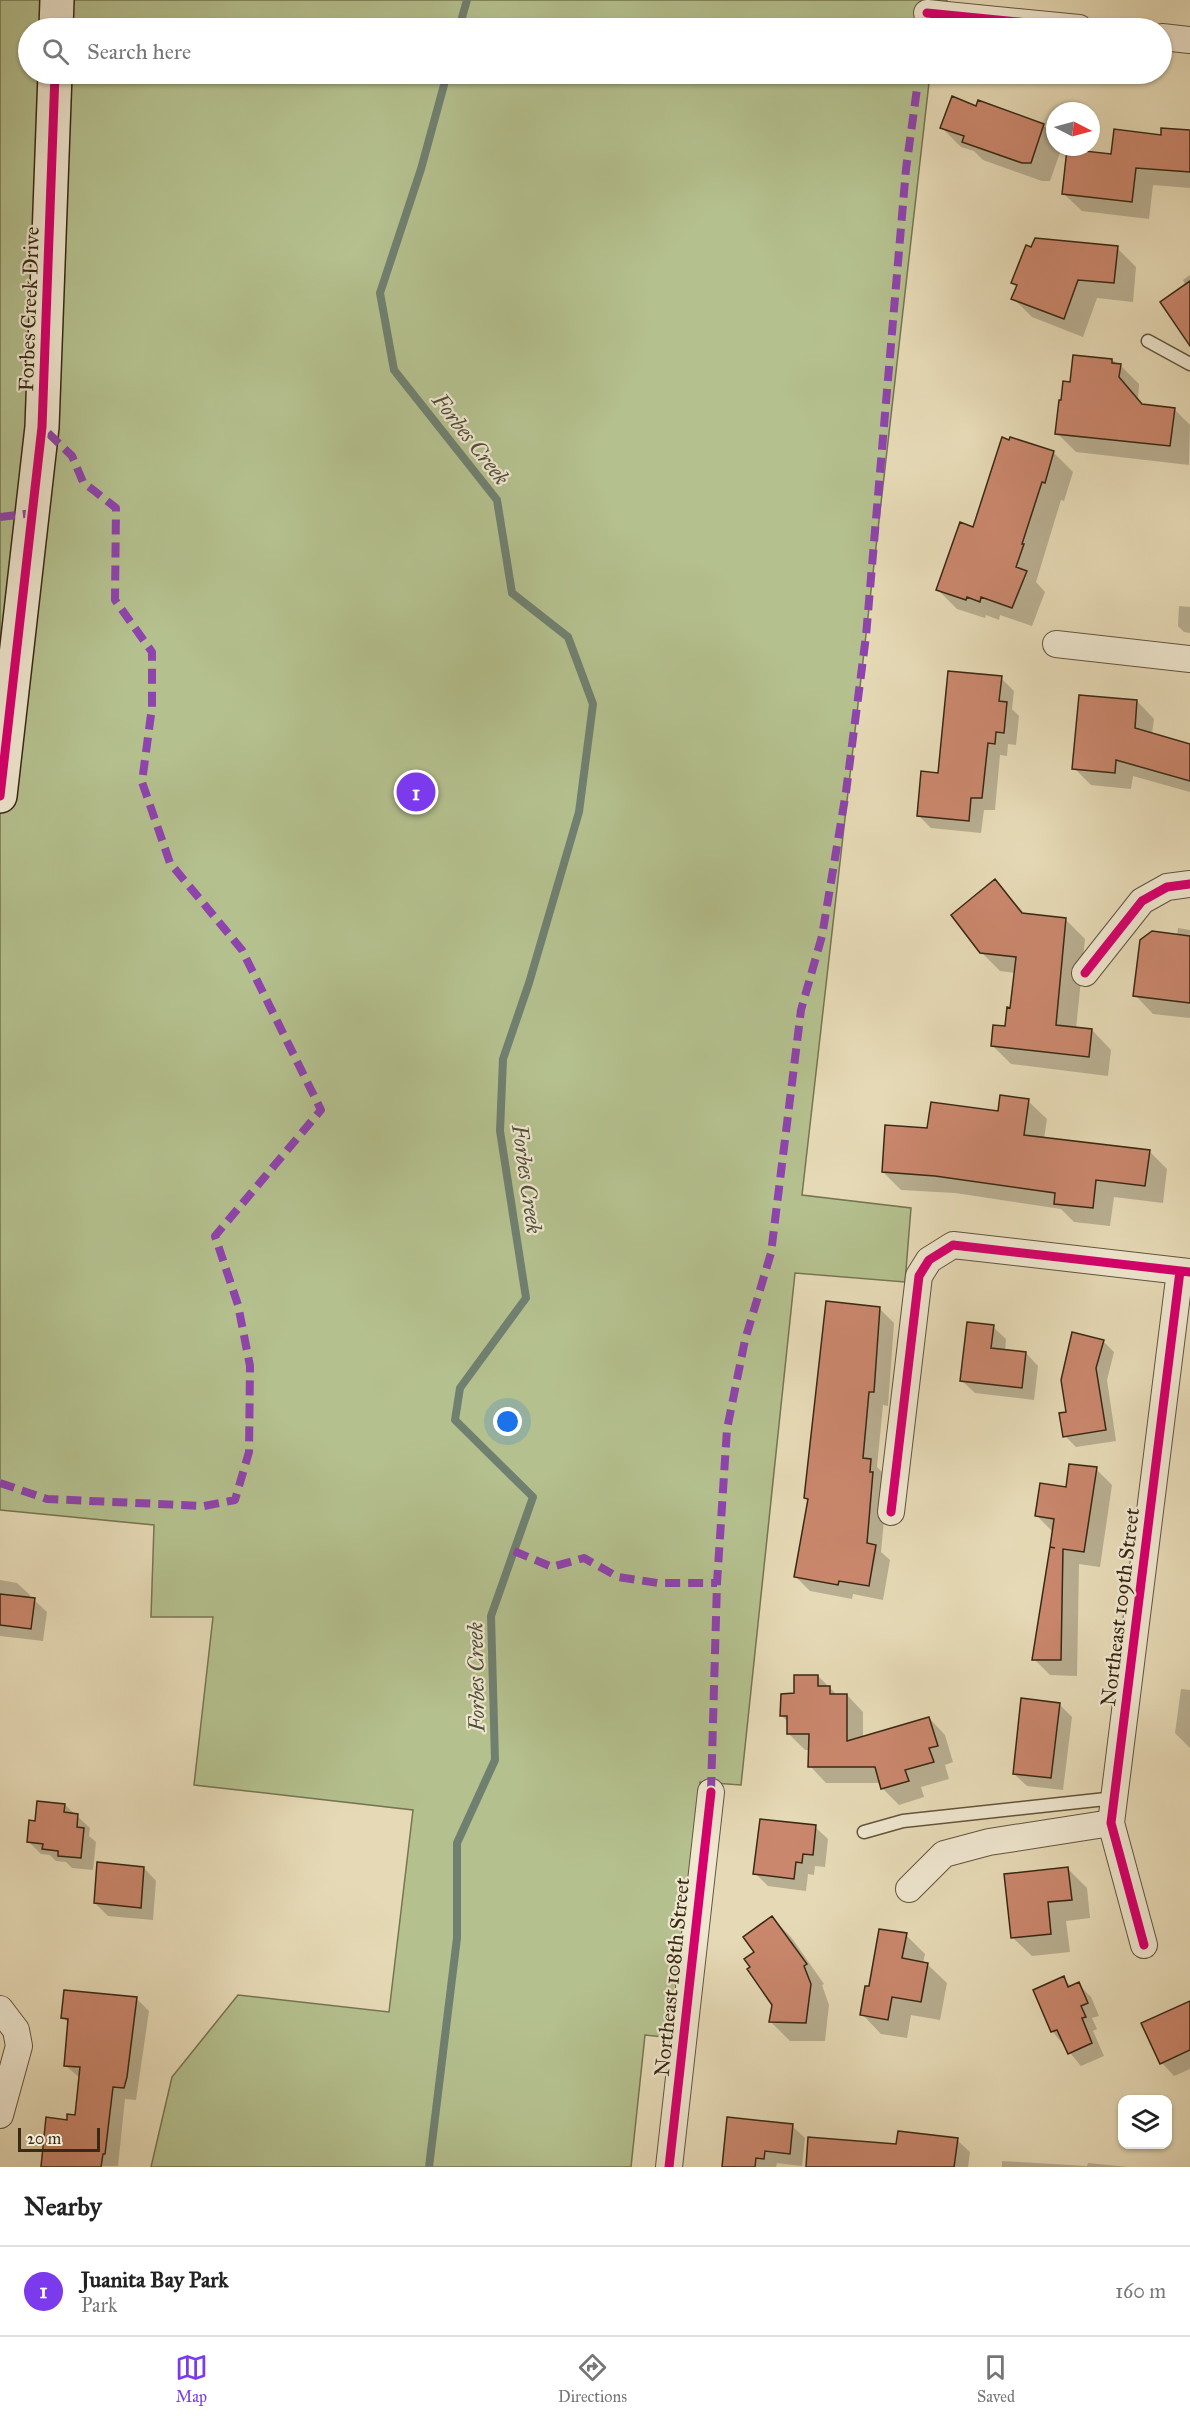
<!DOCTYPE html>
<html lang="en">
<head>
<meta charset="utf-8">
<style>
	:root { --surface:#fff; --page:#f6f6f6; --text:#222; --muted:#767676; --line:#e0e0e0; --accent:#7c3aed }
	body { margin:0; font-family:"IM FELL Great Primer",serif; background:var(--page); color:var(--text) }
	.controls { position:absolute; right:18px; bottom:18px; display:grid; overflow:hidden; border-radius:12px; box-shadow:0 2px 4px #0004 }
	.controls button { width:54px; height:54px; display:grid; place-items:center; padding:0; border:0; border-bottom:2px solid var(--line); background:var(--surface); color:var(--text); font:30px sans-serif }
	.compass { position:absolute; left:1046px; top:102px; width:54px; height:54px; border-radius:50%; background:var(--surface); box-shadow:0 2px 4px #0004; rotate:96deg }
	.scale { position:absolute; left:18px; bottom:15px; width:82px; box-sizing:border-box; padding-left:6px; border:3px solid #382814; border-top:0; font-size:16px; line-height:21px; white-space:nowrap; color:#382814; -webkit-text-stroke:4px #efe7d0; paint-order:stroke }
	.you { position:absolute; left:508px; top:1422px; width:21px; height:21px; margin:-15px; border:4px solid #fff; border-radius:50%; background:#1a73e8; box-shadow:0 0 0 9px #1a73e833 }
	.badge { display:grid; place-items:center; width:39px; height:39px; border-radius:50%; background:var(--accent); color:#fff; font-size:20px; font-weight:700 }
	.pin { position:absolute; translate:-50% -50%; border:3px solid #fff; box-shadow:0 2px 6px #0006 }
	.list { margin:0; padding:0; list-style:none }
	h2 { display:flex; justify-content:space-between; align-items:center; height:78px; margin:0; padding:0 24px; font-size:26px }
	h2 small { font-size:20px; font-weight:400; color:var(--muted) }
	.list li { display:grid; grid-template-columns:39px 1fr auto; gap:18px; align-items:center; box-sizing:border-box; height:90px; padding:0 24px; border-top:2px solid var(--line) }
	.list b { display:block; font-size:22px; white-space:nowrap }
	.list p { margin:0; font-size:20px; white-space:nowrap; color:var(--muted) }
	.list em { font-size:20px; font-style:normal; color:var(--muted) }
	.icon { flex:none; width:33px; height:33px; fill:none; stroke:currentColor; stroke-width:2; stroke-linecap:round; stroke-linejoin:round }
	.map { position:relative; flex:none; width:1190px; height:2167px; overflow:hidden }
	.search { position:absolute; background:var(--surface); box-shadow:0 2px 4px #0004; left:18px; right:18px; top:18px; height:66px; display:flex; align-items:center; gap:15px; box-sizing:border-box; padding:0 21px; border-radius:33px; color:var(--muted); font-size:22px }
	.sheet { height:168px; background:var(--surface) }
	nav { display:flex; justify-content:space-around; align-items:center; box-sizing:border-box; height:84px; border-top:2px solid var(--line); background:var(--surface); font-size:16px; color:var(--muted) }
	nav a { display:grid; justify-items:center; gap:3px }
	nav .on { color:var(--accent) }
	.map>svg:first-child { display:block }
	.green { fill:#b4c08e; stroke:#767451; stroke-width:1.5 }
	.shadow { fill:#0003 }
	.lines { fill:none; stroke-linecap:round; stroke-linejoin:round }
	.stream { stroke:#708070; stroke-width:8 }
	.building { fill:#ca876d; stroke:#382814; stroke-width:1.5 }
	.lane-casing { stroke:#64543c; stroke-width:15 }
	.street-casing { stroke:#64543c; stroke-width:28 }
	.secondary-casing { stroke:#382814; stroke-width:36 }
	.lane { stroke:#efe7d0; stroke-width:12 }
	.street { stroke:#efe7d0; stroke-width:26 }
	.secondary { stroke:#efe7d0; stroke-width:33 }
	.quiet { stroke:#8e44ad; stroke-width:8; stroke-dasharray:15 8; stroke-linecap:butt }
	.cycleway-casing { stroke:#efe7d0; stroke-width:13 }
	.cycleway { stroke:#d6006c; stroke-width:9 }
	.labels { text-anchor:middle; dominant-baseline:central; stroke-width:4.5; stroke-linejoin:round; paint-order:stroke }
	.street-label { font-size:21px; fill:#382814; stroke:#efe7d0 }
	.water-label { font-size:22px; font-style:italic; fill:#504d3a; stroke:#efe7d0 }
</style>
</head>
<body>
<div class="map">
<svg width="1190" height="2167" viewBox="0 0 1190 2167">
	<rect width="100%" height="100%" fill="#e6dab6"/>
	<filter id="stains"><feTurbulence type="fractalNoise" baseFrequency=".00333" numOctaves="4"/><feColorMatrix values="0 0 0 0 .2 0 0 0 0 .09 0 0 0 0 .02 0 0 0 .5 -.17"/></filter>
	<radialGradient id="worn" r=".72"><stop offset=".6" stop-color="#630" stop-opacity="0"/><stop offset="1" stop-color="#630" stop-opacity=".3"/></radialGradient>
	<!-- green -->
	<path class="green" d="M0,0h947l-8,28h-911v46h902l-128,1121 109,13 -6,74 -110,-9 -54,512 -41,-3 -27,256 -28,-3 -14,132h-480l21,-90 66,-82 151,17 24,-202 -219,-25 19,-168h-62l3,-92 -154,-15z"/>
	<!-- shadow -->
	<path class="shadow" d="M979,102l65,24 11,11v10h7l-12,34h-8l-59,-21 -9,-9 -13,-4 -19,-19 35,-20z
		M1190,131v57l-37,-3 -4,34 -67,-8 -18,-17 48,-39 50,-19z
		M1117,248l19,19 -3,35 -36,-4 -14,39 -51,-20 -19,-19 5,-11 -5,-4z
		M1190,275v68l-4,-57 -3,-6z
		M1112,360l8,5 19,19 -1,14 6,8 30,3 16,16 -1,40 -113,-13 -19,-19 6,-31 8,-19z
		M1011,439l43,14 19,19 -9,29 -3,-1 -25,82 9,10 -13,34 -32,-11 -1,5 -13,-5 -1,3 -28,-9 -19,-19 36,-61z
		M1179,606l11,1v26l-6,-1 -6,-6z
		M1001,678l13,13 -2,18 7,7 -3,29 -8,-1 -1,12 -7,-1 -5,55h-11l-3,23 -50,-5 -13,-13 21,-40z
		M1137,701l17,18 -2,15 38,11v47l-57,-16 -2,13 -40,-4 -17,-17z
		M995,881l31,34 40,5 19,19 -9,90 16,1 19,20 -3,26 -97,-12 -19,-19 14,-18 6,-18 3,-36 -15,-2 -19,-19z
		M1178,928l12,2v88l-37,-4 -18,-19 42,-59z
		M1028,1101l19,18 -3,20 105,12 18,18 -4,34 -49,-6 -4,29 -36,-4 -13,-13 -106,-16 -54,-3 -18,-18 45,-43 71,-16z
		M879,1308l15,15 -6,83 -5,-1 -6,62 8,8 2,13 -6,64 9,8 -7,40 -30,-6 -1,5 -42,-8 -14,-14 13,-76 -4,-3z
		M993,1327l13,12 -1,12 21,2 12,13 -4,34 -59,-7 -13,-12z
		M1103,1341l11,11 -7,28 9,61 -40,6 -11,-11 3,-23z
		M1096,1469l16,16 -12,82 -21,-3 -2,112 -27,-1 -16,-16 18,-128 -16,-16 31,-26z
		M0,1580l17,3 13,12 -1,4 5,1 13,12 -4,29 -43,-5z
		M818,1676l19,19h10l16,17v26l66,-20 16,17 8,27 -8,3 4,14 -28,8 3,10 -25,8 -17,-17 -1,-5h-55l-16,-17v-16h-5l-17,-17v-11l-6,-6 14,-21z
		M1181,1689l9,1v58l-15,-15z
		M1059,1704l13,13 -9,73 -36,-4 -13,-12z
		M65,1805l25,23 -1,8 7,6 -3,28 -21,-2 -6,-6 -10,-1 -6,-6 -9,-1 -13,-13 8,-19z
		M815,1827l13,12 -3,28 -10,-1 -1,9 -6,-1 -2,17 -38,-5 -13,-13z
		M144,1868l12,13 -3,39 -45,-4 -13,-13z
		M1068,1869l19,19 3,30 -24,3 4,31 -38,4 -20,-19z
		M772,1918l19,19 33,47 -2,1 7,20 -4,36h-35l-19,-19 3,-18 -22,-37 4,-14z
		M906,1935l19,19 -2,9 4,1 20,19 -7,37 -29,-5 -4,23 -26,-4 -19,-20 9,-26z
		M1063,1978l9,9 6,-3 13,13 8,19 -7,2 5,11 -4,2 11,25 -23,10 -29,-35z
		M136,1998l13,13 -13,89 -11,-1 -7,67 -78,1 7,-48 21,2 8,-4 4,-39 -14,-12 3,-42 -6,-7z
		M1190,2003v66l-16,7 -12,-13z
		M792,2126l13,12 -3,28 -25,-3 -1,4h-52z
		M957,2140l13,12 -2,15h-161l91,-22z
		M1002,2161l85,5 1,-3 41,4h-127z"/>
	<g class="lines">
		<!-- stream -->
		<path class="stream" d="M459,28l8,-28
			M429,2167l28,-229v-95l38,-83 -4,-144 42,-119 -78,-77 5,-32 66,-90 -26,-167 3,-72 26,-76 50,-171 14,-108 -25,-67 -56,-44 -15,-93 -103,-130 -14,-77 41,-124 26,-95"/>
	</g>
	<!-- building -->
	<path class="building" d="M952,96l24,10 2,-6 66,24 -13,39h-9l-60,-21 2,-6 -24,-8z
		M1161,128l29,2v42l-54,-4 -4,34 -70,-8 5,-45 44,5 3,-25 47,6z
		M1035,238l83,8 -4,37 -36,-3 -14,39 -53,-20 6,-14 -6,-2 15,-38 5,2z
		M1190,281v65l-30,-44z
		M1073,355l39,4v4l9,1 -2,13 23,27 33,4 -5,38 -115,-12 4,-34h2l2,-19 7,1z
		M1002,437l7,3 1,-3 44,14 -9,32 -3,-1 -20,62h2l-8,23 11,4 -15,37 -31,-11 -1,5 -13,-5 -1,3 -30,-10 24,-68 13,5z
		M948,671l54,5 -3,25 8,1 -3,31 -8,-1 -1,12 -7,-1 -6,55h-11l-2,23 -52,-5 4,-45 17,2z
		M1079,695l58,5 -2,28 55,16v37l-74,-21 -1,13 -43,-4z
		M995,879l27,34 44,5 -10,107 36,4 -3,28 -98,-11 2,-21 12,1 2,-19 3,1 6,-51 -36,-4 -29,-38z
		M1152,931l38,5v67l-57,-7 7,-56z
		M1000,1095l29,4 -5,36 126,15 -5,36 -49,-6 -3,28 -39,-4 1,-11 -120,-17 -53,-4 3,-47 42,3 4,-26 67,9z
		M826,1301l54,6 -6,85h-5l-6,66 8,1 -1,13h3l-6,71 9,2 -7,41 -30,-5 -1,4 -44,-8 14,-78 -4,-1z
		M967,1322l27,3 -3,23 35,4 -4,36 -62,-7z
		M1072,1332l32,8 -8,28 10,62 -43,7 -4,-24 7,-1 -5,-32z
		M1069,1464l28,3 -13,85 -21,-3 -2,111h-29l18,-113 5,1 -5,-1 4,-28 -19,-3 5,-33 26,4z
		M0,1594l35,4 -4,31 -31,-4z
		M794,1675h24v11h12v8h17v47l82,-24 9,29 -9,2 5,14 -29,8 4,11 -28,8 -6,-22h-67l1,-33h-22v-18h-7l1,-22 13,-1z
		M1021,1698l39,5 -9,75 -38,-4z
		M37,1801l28,3 -1,8 14,2 -1,13 7,1 -3,30 -23,-2v-5l-16,-2 1,-5 -16,-2 2,-22 6,1z
		M760,1819l56,6 -3,30 -10,-1 -1,9 -6,-1 -2,17 -41,-5z
		M97,1862l47,5 -3,41 -47,-5z
		M1068,1867l4,33 -24,2 3,32 -40,4 -7,-64z
		M772,1916l35,48 -3,2 7,18 -5,39 -37,-1 3,-17 -25,-36 3,-2 -6,-8 10,-7 -11,-15z
		M879,1929l28,4 -5,25 26,5 -7,39 -29,-5 -4,23 -28,-5 5,-29h4z
		M1064,1976l4,11 11,-5 9,21 -7,3 5,11 -4,1 10,25 -24,11 -11,-24 -6,2 -18,-42z
		M64,1990l73,7 -10,80 -3,11 -11,-1 -8,67h-2l-2,13h-60l5,-50 21,3v-6l8,1 5,-48 -16,-1 4,-47 -7,-1z
		M1190,2001v49l-30,14 -19,-41z
		M727,2117l66,7 -3,30 -25,-3 -1,8 -8,-1 -1,9h-33z
		M898,2131l60,7 -4,29h-148l2,-30 88,7z"/>
	<g class="lines">
		<!-- lane casing -->
		<g class="lane-casing">
			<path id="lane" d="M1148,341l42,23
				M864,1832l39,-11 212,-23"/>
		</g>
		<!-- street casing -->
		<g class="street-casing">
			<path id="street" d="M927,13l152,15
				M1162,37l28,3
				M1056,644l134,15
				M1085,973l57,-72 25,-14 23,-3
				M891,1512l28,-236 10,-16 24,-15 237,27
				M909,1889l35,-35 45,-12 122,-19
				M1144,1945l-33,-122 69,-552
				M0,2009l16,21 3,16 -19,69
				M669,2167l42,-375"/>
		</g>
		<!-- secondary casing -->
		<g class="secondary-casing">
			<path id="secondary" d="M56,28l1,-28
				M0,796l42,-369 13,-353"/>
		</g>
		<!-- lane -->
		<use href="#lane" class="lane"/>
		<!-- street -->
		<use href="#street" class="street"/>
		<!-- secondary -->
		<use href="#secondary" class="secondary"/>
		<!-- quiet -->
		<path class="quiet" d="M925,28l2,-15
			M0,517l34,-4
			M0,1483l47,16 157,7 31,-6 14,-48 1,-86 -12,-61 -23,-69 106,-126 -79,-160 -72,-87 -28,-81 10,-75v-55l-37,-52 1,-92 -33,-26 -11,-26 -30,-29
			M514,1551l38,16 32,-9 34,19 40,6h59
			M711,1792l6,-209 10,-154 18,-89 26,-87 30,-243 21,-74 24,-144 20,-156 40,-467 13,-95"/>
		<!-- cycleway casing -->
		<g class="cycleway-casing">
			<path id="cycleway" d="M927,13l152,15
				M0,796l42,-369 13,-353
				M1085,973l57,-72 25,-14 23,-3
				M891,1512l28,-236 10,-16 24,-15 237,27
				M1144,1945l-33,-122 69,-552
				M669,2167l42,-375"/>
		</g>
		<!-- cycleway -->
		<use href="#cycleway" class="cycleway"/>
	</g>
	<g class="labels">
		<!-- street labels -->
		<g class="street-label">
			<text transform="translate(29 309) rotate(-88)">Forbes Creek Drive</text>
			<text transform="translate(1120 1607) rotate(-83)">Northeast 109th Street</text>
			<text transform="translate(672 1977) rotate(-84)">Northeast 108th Street</text>
		</g>
		<!-- water labels -->
		<g class="water-label">
			<text transform="translate(471 439) rotate(52)">Forbes Creek</text>
			<text transform="translate(527 1179) rotate(82)">Forbes Creek</text>
			<text transform="translate(476 1677) rotate(-91)">Forbes Creek</text>
		</g>
	</g>
	<rect width="100%" height="100%" filter="url(#stains)"/>
	<rect width="100%" height="100%" fill="url(#worn)"/>
</svg>
<div class="controls">
<button><svg class="icon" aria-label="layers" viewBox="0 0 24 24"><path d="M12 4l9 5-9 5-9-5zM3 14l9 5 9-5"/></svg></button>
</div>
<svg class="compass" viewBox="-18 -18 36 36"><path d="M0-13l5 13h-10z" fill="#e53935"/><path d="M0 13l5-13h-10z" fill="#767676"/></svg>
<div class="scale">20 m</div>
<div class="you"></div>
<div class="pin badge" style="left:416px;top:792px">1</div>
<div class="search"><svg class="icon" aria-label="search" viewBox="0 0 24 24"><circle cx="10" cy="10" r="6"/><path d="M15 15l6 6"/></svg>Search here</div>
</div>
<section class="sheet">
<h2>Nearby<small></small></h2>
<ul class="list">
<li><span class="badge">1</span><div><b>Juanita Bay Park</b><p>Park</p></div><em>160 m</em></li>
</ul>
</section>
<nav>
<a class="on"><svg class="icon" aria-label="map" viewBox="0 0 24 24"><path d="M3 6l6-2 6 2 6-2v14l-6 2-6-2-6 2zM9 4v14M15 6v14"/></svg>Map</a>
<a><svg class="icon" aria-label="directions" viewBox="0 0 24 24"><path d="M12 3l9 9-9 9-9-9zM9 14v-3h6M13 9l2 2-2 2"/></svg>Directions</a>
<a><svg class="icon" aria-label="saved" viewBox="0 0 24 24"><path d="M7 4h10v16l-5-4-5 4z"/></svg>Saved</a>
</nav>
</body>
</html>
